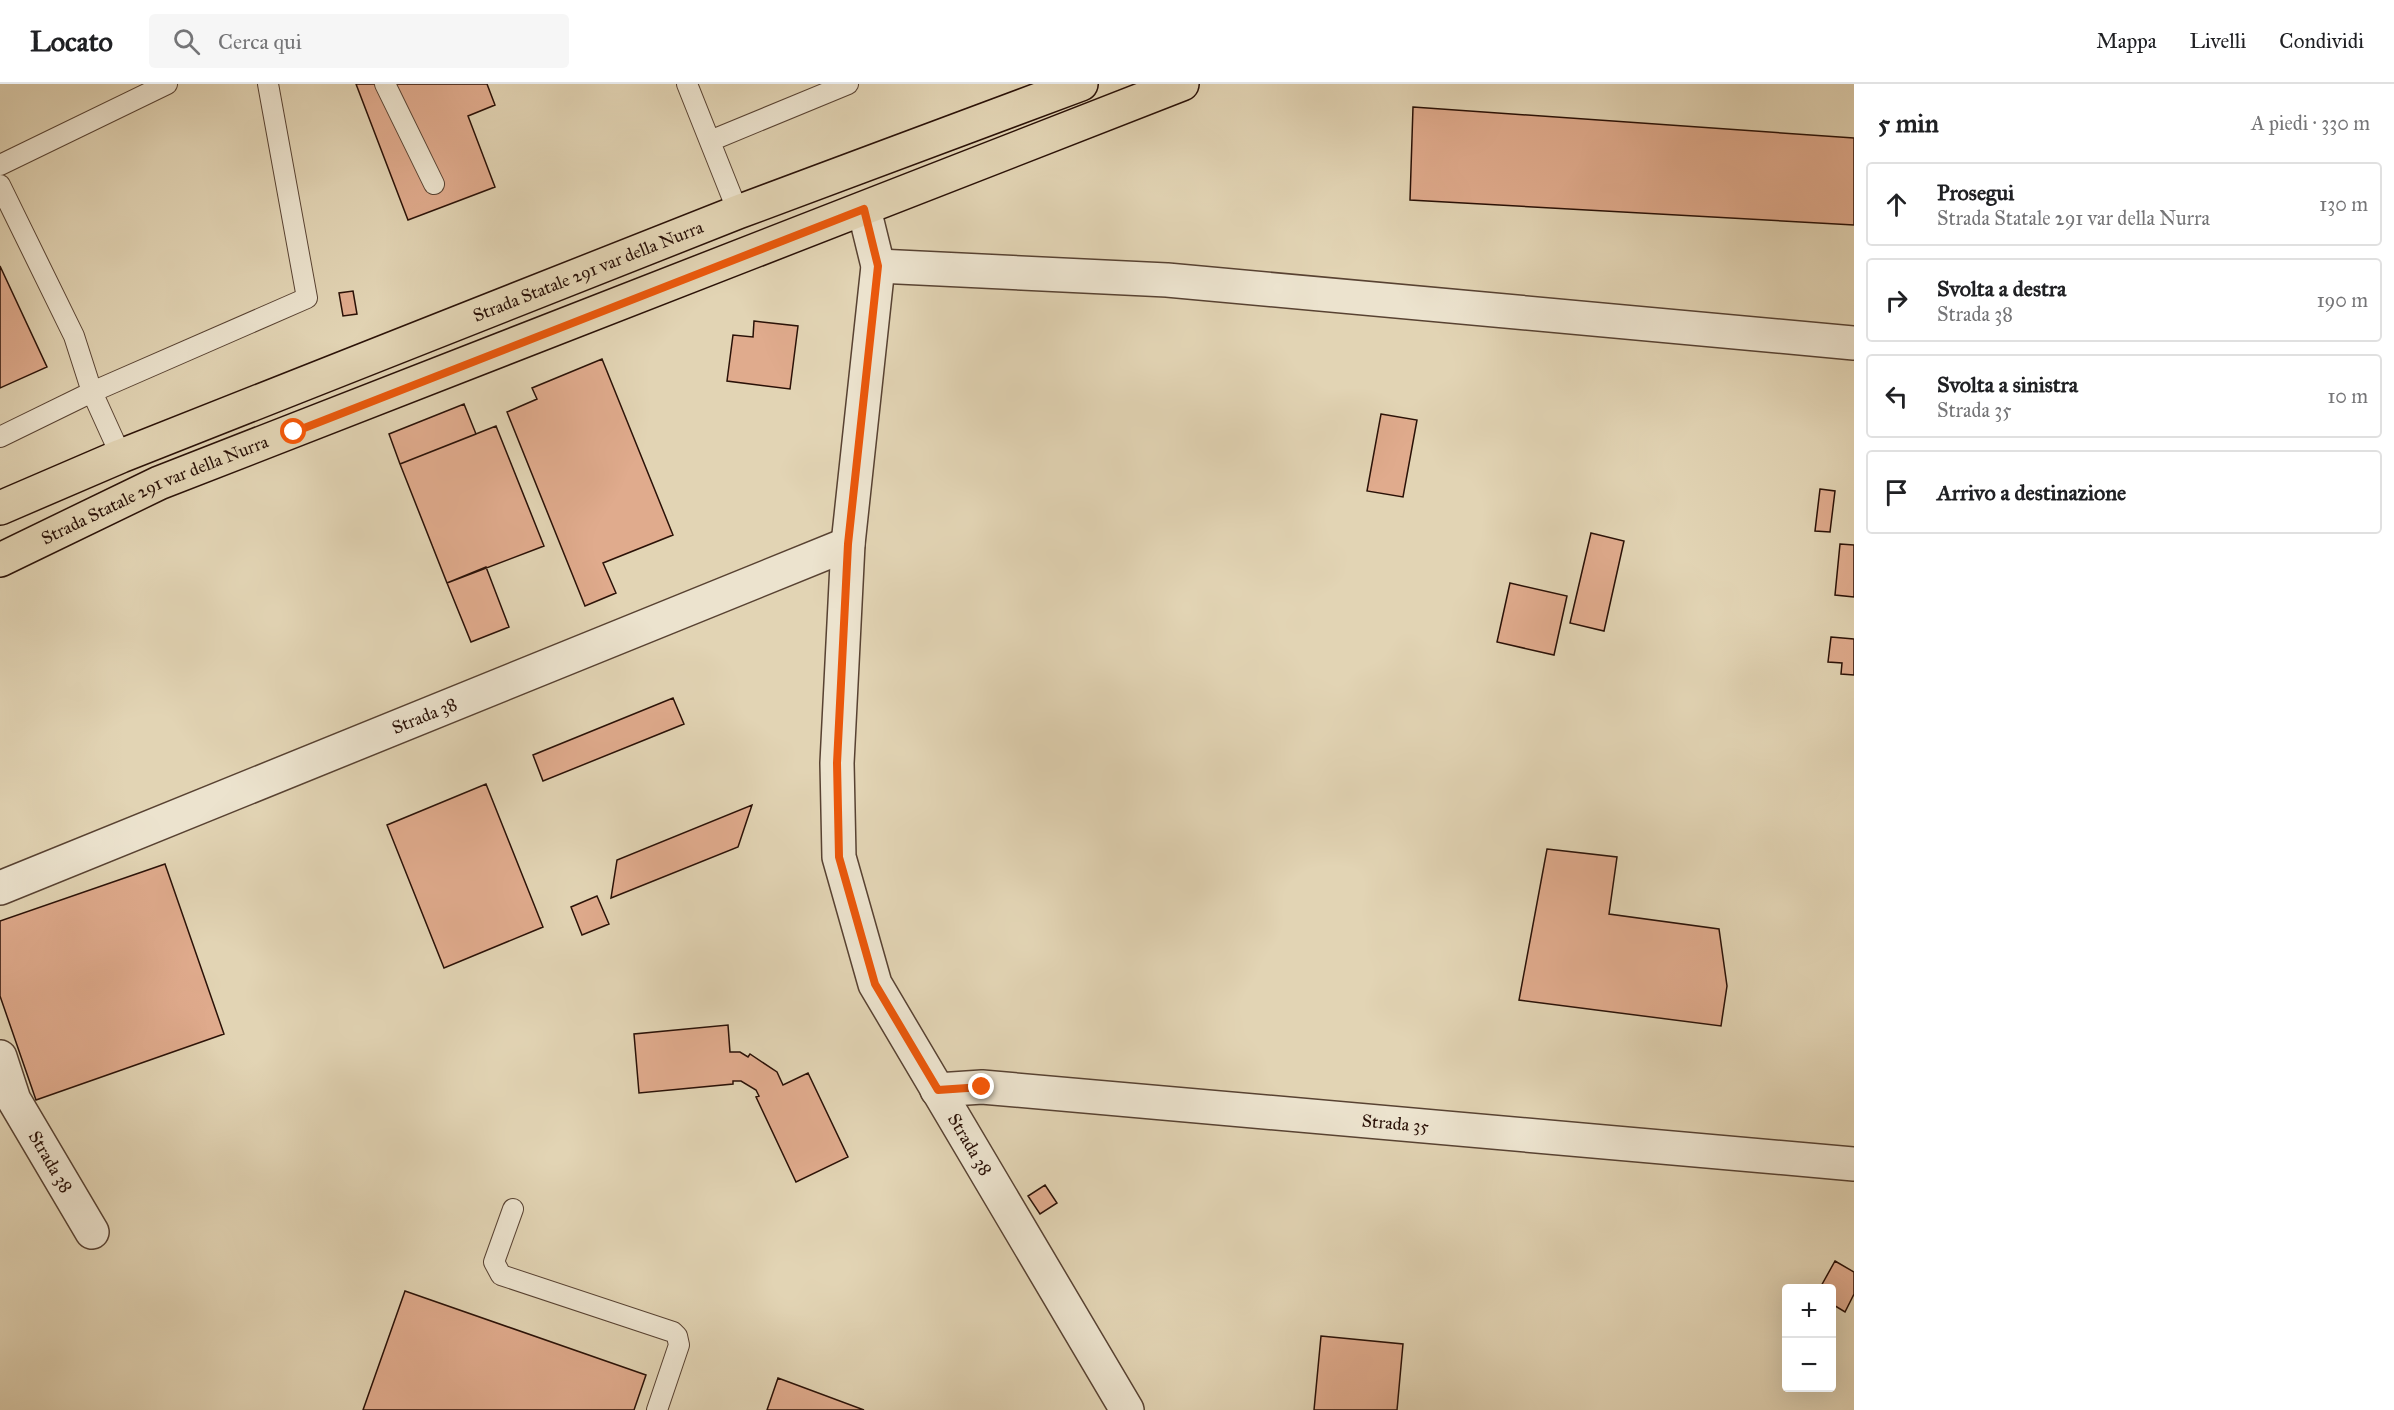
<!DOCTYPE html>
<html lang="it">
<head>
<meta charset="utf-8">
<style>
	:root { --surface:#fff; --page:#f6f6f6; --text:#202124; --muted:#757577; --line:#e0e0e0 }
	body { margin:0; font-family:"IM FELL Great Primer",serif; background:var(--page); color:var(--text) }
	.controls { position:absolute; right:18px; bottom:18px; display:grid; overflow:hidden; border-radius:6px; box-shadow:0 6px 24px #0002 }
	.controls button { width:54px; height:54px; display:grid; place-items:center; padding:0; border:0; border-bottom:2px solid var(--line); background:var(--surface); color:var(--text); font:30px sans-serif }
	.stop { position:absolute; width:18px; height:18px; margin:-14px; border:4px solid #ea580c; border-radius:50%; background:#fff }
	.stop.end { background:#ea580c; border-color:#fff; box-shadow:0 2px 6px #0008 }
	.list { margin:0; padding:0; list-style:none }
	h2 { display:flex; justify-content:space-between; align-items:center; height:78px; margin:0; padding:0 24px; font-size:26px }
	h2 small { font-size:20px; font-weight:400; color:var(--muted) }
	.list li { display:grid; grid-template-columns:39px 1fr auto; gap:18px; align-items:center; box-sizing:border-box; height:84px; margin:0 12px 12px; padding:0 12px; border:2px solid var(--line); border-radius:6px }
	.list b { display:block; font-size:22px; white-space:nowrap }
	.list p { margin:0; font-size:20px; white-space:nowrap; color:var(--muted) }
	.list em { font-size:20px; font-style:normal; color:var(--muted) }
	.icon { flex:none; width:33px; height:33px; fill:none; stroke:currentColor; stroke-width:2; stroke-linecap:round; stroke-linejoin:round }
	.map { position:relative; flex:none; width:1854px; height:1326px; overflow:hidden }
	header { display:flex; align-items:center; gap:36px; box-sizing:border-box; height:84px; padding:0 30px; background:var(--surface); border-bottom:2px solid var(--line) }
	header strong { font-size:28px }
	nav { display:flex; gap:33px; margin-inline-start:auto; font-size:21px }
	.search { width:420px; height:54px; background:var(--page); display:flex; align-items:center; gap:15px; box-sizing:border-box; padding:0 21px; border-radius:6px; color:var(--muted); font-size:22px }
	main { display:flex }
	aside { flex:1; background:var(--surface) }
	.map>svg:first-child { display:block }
	.building { fill:#e0ab8d; stroke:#2a1107; stroke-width:1.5 }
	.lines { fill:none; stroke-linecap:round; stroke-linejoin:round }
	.service-casing { stroke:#584232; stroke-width:22 }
	.minor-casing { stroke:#584232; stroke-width:36 }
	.primary-casing { stroke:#2a1107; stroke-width:36 }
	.service { stroke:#ece3ce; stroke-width:20 }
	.minor { stroke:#ece3ce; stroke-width:33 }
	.primary { stroke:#e2d4b4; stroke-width:33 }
	.route { stroke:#ea580c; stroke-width:8 }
	.labels { text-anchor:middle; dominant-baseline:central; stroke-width:5; stroke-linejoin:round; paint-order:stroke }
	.street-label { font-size:18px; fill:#2a1107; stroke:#ece3ce }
</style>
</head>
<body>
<header>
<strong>Locato</strong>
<div class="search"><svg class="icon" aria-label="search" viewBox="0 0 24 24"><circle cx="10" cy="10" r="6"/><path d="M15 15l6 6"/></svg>Cerca qui</div>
<nav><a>Mappa</a><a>Livelli</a><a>Condividi</a></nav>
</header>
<main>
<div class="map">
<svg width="1854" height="1326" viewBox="0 0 1854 1326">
	<rect width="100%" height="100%" fill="#e2d4b4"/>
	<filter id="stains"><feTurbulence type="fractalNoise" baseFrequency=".00333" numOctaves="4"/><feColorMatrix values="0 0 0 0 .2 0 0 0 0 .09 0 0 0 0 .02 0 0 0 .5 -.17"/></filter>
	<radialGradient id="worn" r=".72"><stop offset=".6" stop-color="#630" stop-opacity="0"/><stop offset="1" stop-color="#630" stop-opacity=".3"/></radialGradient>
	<!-- building -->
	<path class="building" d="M356,0h131l8,21 -27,11 27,71 -87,33z
		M1413,23l441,31v87l-444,-25z
		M0,182l47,101 -47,21z
		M353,207l4,23 -14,2 -4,-23z
		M754,237l44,5 -8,63 -63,-8 6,-46 20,2z
		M602,275l71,176 -70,28 13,30 -31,13 -78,-194 30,-13 -5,-11z
		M464,320l12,30 -76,30 -11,-30z
		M1381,330l36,6 -14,77 -36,-6z
		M496,342l48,120 -97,37 -47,-119z
		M1820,405l15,2 -5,41 -15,-1z
		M1591,449l33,8 -20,90 -34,-8z
		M1840,460l14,1v52l-19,-2z
		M486,483l23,60 -38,15 -24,-59z
		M1510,499l57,13 -13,59 -57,-13z
		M1831,553l23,2v36l-13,-1 1,-11 -14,-1z
		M673,614l11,26 -141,57 -10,-26z
		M486,700l57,143 -99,41 -57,-143z
		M752,721l-14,42 -127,51 6,-38z
		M1547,765l70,8 -8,57 110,15 8,57 -6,40 -202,-26z
		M165,780l59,170 -188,66 -36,-104v-75z
		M597,812l12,28 -27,11 -11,-28z
		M728,941l2,27h10l8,5 2,-3 27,18 6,13 25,-12 40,84 -52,25 -40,-85 3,-1 -3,-6 -15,-9h-8v3l-94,9 -5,-59z
		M1045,1101l12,18 -17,11 -12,-18z
		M1835,1177l19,11v22l-9,18 -13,-8v-16h-12z
		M405,1207l241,84 -12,35h-271z
		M1321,1252l82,8 -6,66h-83z
		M778,1294l86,32h-97z"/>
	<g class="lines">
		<!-- service casing -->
		<g class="service-casing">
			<path id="service" d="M385,0l49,100
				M687,0l51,128
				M710,57l138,-57
				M0,81l167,-81
				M0,101l74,151 18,56 29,64
				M0,353l92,-45 215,-94 -39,-214
				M513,1125l-19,53 7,13 172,57 4,4 2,9 -22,65"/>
		</g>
		<!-- minor casing -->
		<g class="minor-casing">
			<g id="minor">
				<path id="s1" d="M864,125l14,57 -30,278 -11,219 2,94 36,127 252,426"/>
				<path d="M878,182l289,14 687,63"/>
				<path id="s2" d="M0,804l848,-344"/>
				<path id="s3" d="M0,973l14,43 78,132"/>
				<path id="s4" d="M937,1006l45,-3 872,77"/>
			</g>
		</g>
		<!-- primary casing -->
		<g class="primary-casing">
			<g id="primary">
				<path id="s5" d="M0,424l121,-52 617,-244 343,-128"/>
				<path id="s6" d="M0,476l159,-77 1023,-399"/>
			</g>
		</g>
		<!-- service -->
		<use href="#service" class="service"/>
		<!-- minor -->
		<use href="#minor" class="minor"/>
		<!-- primary -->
		<use href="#primary" class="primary"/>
	</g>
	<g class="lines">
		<!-- route -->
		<path class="route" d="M294,348l570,-223 14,57 -30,278 -11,219 2,94 36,127 63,106 44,-3"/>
	</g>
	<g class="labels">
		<!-- street labels -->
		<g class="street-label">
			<text stroke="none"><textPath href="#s5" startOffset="634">Strada Statale 291 var della Nurra</textPath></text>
			<text stroke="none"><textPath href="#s6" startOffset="170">Strada Statale 291 var della Nurra</textPath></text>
			<text stroke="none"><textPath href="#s2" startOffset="458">Strada 38</textPath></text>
			<text stroke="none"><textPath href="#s4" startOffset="460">Strada 35</textPath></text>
			<text stroke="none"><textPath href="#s1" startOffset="970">Strada 38</textPath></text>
			<text stroke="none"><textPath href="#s3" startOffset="117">Strada 38</textPath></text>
		</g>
	</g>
	<rect width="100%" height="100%" filter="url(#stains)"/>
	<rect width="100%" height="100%" fill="url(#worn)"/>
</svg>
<div class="controls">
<button>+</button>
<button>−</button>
</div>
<div class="stop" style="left:294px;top:348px"></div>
<div class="stop end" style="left:982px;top:1003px"></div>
</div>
<aside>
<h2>5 min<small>A piedi · 330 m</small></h2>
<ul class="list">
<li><svg class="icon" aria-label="ahead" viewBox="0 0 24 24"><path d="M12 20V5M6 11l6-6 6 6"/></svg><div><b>Prosegui</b><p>Strada Statale 291 var della Nurra</p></div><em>130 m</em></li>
<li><svg class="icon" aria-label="right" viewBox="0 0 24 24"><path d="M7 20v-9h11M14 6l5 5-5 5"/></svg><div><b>Svolta a destra</b><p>Strada 38</p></div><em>190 m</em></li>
<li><svg class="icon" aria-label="left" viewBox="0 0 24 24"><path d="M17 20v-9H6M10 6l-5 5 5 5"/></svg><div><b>Svolta a sinistra</b><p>Strada 35</p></div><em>10 m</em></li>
<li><svg class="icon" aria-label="arrive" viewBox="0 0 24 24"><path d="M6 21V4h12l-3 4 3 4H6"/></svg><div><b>Arrivo a destinazione</b></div></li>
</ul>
</aside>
</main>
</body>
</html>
